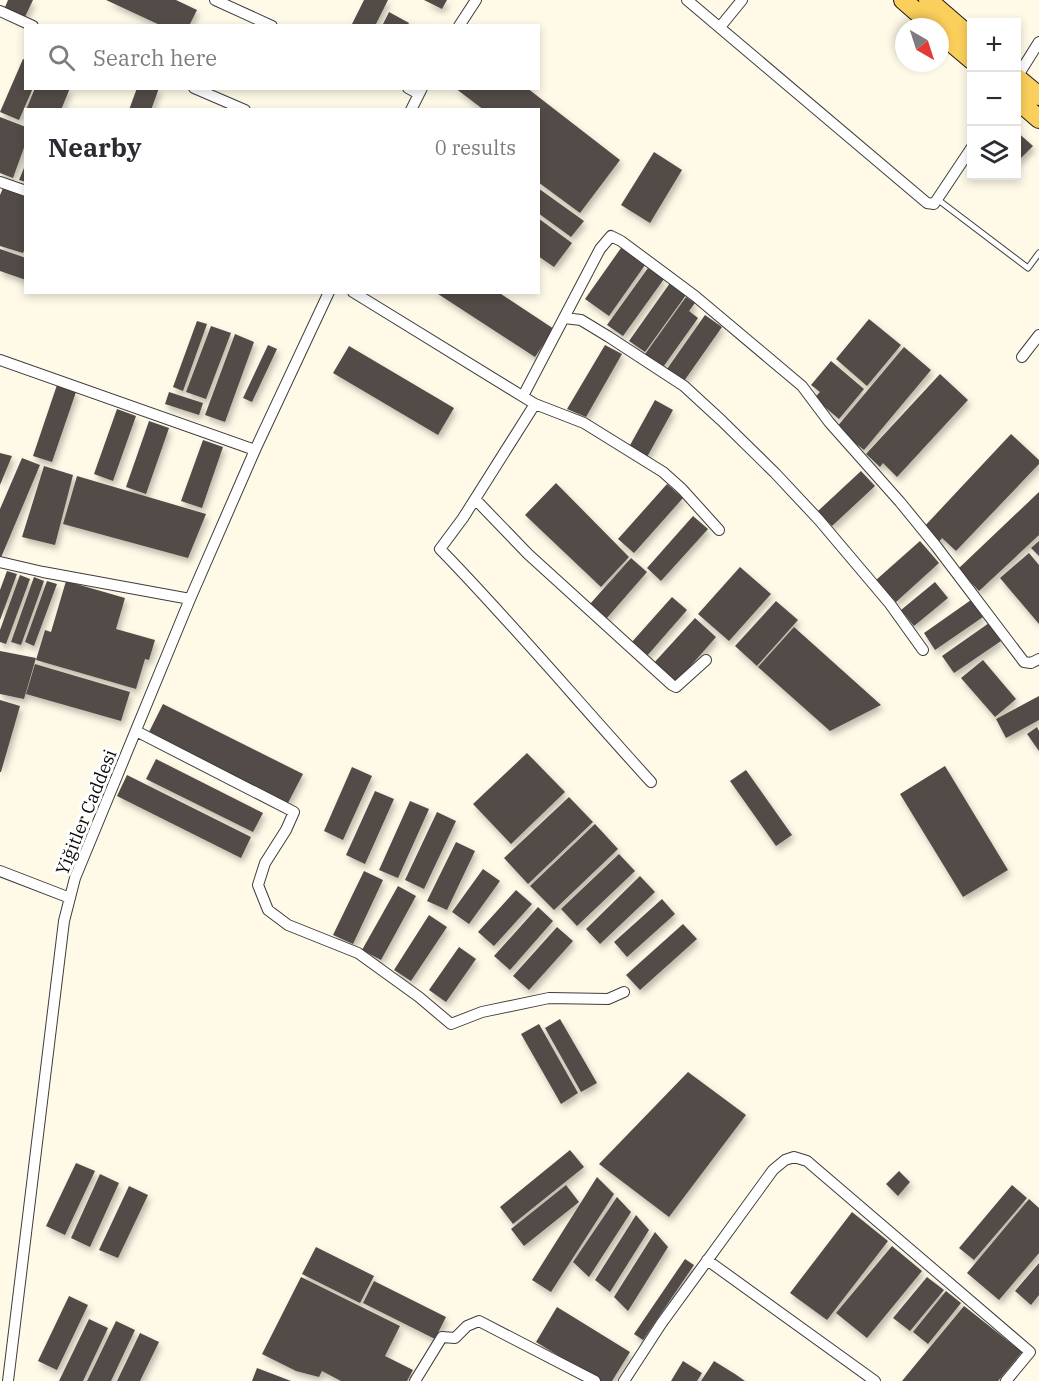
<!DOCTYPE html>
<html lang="en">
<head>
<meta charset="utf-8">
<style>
	:root { --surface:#fff; --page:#f7f7f7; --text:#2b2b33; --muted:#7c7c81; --line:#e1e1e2 }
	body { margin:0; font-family:"IBM Plex Serif",serif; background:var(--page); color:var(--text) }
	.controls { position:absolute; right:18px; top:18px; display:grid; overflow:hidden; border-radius:0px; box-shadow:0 3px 9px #0003 }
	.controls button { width:54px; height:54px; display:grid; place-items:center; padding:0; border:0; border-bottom:2px solid var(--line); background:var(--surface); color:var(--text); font:30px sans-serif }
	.compass { position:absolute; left:895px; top:18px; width:54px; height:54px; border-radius:50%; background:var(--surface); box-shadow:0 3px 9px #0003; rotate:141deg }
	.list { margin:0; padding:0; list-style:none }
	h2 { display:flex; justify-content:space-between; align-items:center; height:78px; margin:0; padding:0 24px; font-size:26px }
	h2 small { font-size:20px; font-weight:400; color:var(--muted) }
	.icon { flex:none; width:33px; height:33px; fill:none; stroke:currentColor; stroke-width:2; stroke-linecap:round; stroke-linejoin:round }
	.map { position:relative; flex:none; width:1039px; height:1381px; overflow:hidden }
	.search { position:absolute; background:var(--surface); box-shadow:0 3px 9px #0003; left:24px; top:24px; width:516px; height:66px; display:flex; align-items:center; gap:15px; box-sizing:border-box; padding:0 21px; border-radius:0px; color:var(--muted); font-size:22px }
	.panel { position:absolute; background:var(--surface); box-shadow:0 3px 9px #0003; left:24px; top:108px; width:516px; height:186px; border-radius:0px }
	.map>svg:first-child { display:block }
	.building { fill:#534b47; filter:url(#shadow) }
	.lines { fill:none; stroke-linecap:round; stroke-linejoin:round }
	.service-casing { stroke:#3d3d3d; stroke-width:7 }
	.minor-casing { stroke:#3d3d3d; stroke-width:12 }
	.primary-casing { stroke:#1b1b1b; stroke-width:20 }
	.service { stroke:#fff; stroke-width:5 }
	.minor { stroke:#fff; stroke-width:10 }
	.primary { stroke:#fbcf5b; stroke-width:18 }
	.labels { text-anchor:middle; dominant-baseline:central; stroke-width:6; stroke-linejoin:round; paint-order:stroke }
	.street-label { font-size:18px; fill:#0a0a0a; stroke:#fff }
</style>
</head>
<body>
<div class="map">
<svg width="1039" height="1381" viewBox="0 0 1039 1381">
	<defs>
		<filter id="shadow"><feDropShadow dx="2.5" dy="4.5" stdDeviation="3" flood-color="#0004"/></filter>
	</defs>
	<rect width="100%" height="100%" fill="#fffae8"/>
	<!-- building -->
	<path class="building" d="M8,0h25l-10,21 -20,-9z
		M106,0h70l21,10 -8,16h-27z
		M364,0h24l-13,26h-24z
		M424,0h23l-5,9z
		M389,12l20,11 -2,3h-25z
		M23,59l3,1v28h7l-14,32 -19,-8z
		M35,88h35l-9,22h-35z
		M137,88h22l-8,22h-22z
		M455,88h72l93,72 -40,53 -42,-31v-72h-54z
		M0,117l26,10v15l-13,36 -13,-5z
		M1016,131l17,15 -17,17z
		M654,152l28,18 -32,53 -29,-18z
		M26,163v19l-7,-2z
		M3,188l23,8v50l-3,7 -23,-7v-51z
		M538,188l46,33 -13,16 -33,-24z
		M538,218l34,25 -18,24 -16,-11z
		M621,248l24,17 -36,51 -24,-17z
		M0,249l26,9v22l-26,-9z
		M648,268l16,11 -41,57 -16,-11z
		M670,283l16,12 -41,57 -16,-11z
		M435,292h63l56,37 -19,28z
		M686,297l9,6 -6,8 9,7 -37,52 -18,-13z
		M705,315l17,12 -38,54 -17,-12z
		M869,319l32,26 -34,41 -31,-27z
		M197,321l10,3 -24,67 -10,-4z
		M211,326l20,7 -25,66 -20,-7z
		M235,334l19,8 -29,80 -20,-7z
		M268,345l9,4 -25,53 -9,-4z
		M605,345l17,9 -36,63 -19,-8z
		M349,346l105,62 -16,27 -105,-62z
		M904,347l27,23 -67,80 -28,-22z
		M831,361l33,28 -25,30 -25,-21 6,-6 -9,-7z
		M940,374l28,26 -71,77 -14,-14 -3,4 -14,-13z
		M57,385l19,7 -24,70 -19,-6z
		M169,392l34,11 -4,12 -34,-11z
		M655,400l18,10 -26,47 -18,-10z
		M117,409l19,7 -23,65 -19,-7z
		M149,421l20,7 -23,66 -20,-7z
		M1011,434l28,26v4l-83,87 -14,-13 -4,5 -16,-14z
		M203,440l20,7 -21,61 -21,-7z
		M0,453l12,3 -12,29z
		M22,458l18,7 -40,95v-51z
		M44,466l29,9 -18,70 -33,-8z
		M861,471l14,15 -43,40 -14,-15z
		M77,476l129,38 -18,44 -125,-34z
		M556,483l73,74 -28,30 -76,-72z
		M667,484l16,14 -49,55 -16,-14z
		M1039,492v43l-60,56 -21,-22z
		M693,516l15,13 -47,52 -14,-13z
		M920,541l19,22 -43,39 -20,-22z
		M1039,541v15l-8,-8z
		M1029,553l10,12v59l-39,-46z
		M631,558l16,14 -41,47 -16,-15z
		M740,567l31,27 -42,47 -31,-27z
		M7,571l10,3 -17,46v-30z
		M20,575l10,4 -24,65 -6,-2v-12z
		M34,577l10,4 -23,64 -10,-3z
		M47,581l10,3 -23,62 -9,-4z
		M66,581l59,17 -9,31 39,11 -6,20 -4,-1 -9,30 -100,-29 9,-30 6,2z
		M935,582l13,16 -34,28 -13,-16z
		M672,597l15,13 -41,47 -15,-14z
		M971,600l12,17 -48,33 -11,-17z
		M776,601l22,19 -41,46 -22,-20z
		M695,618l21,19 -42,48 -22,-20z
		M989,623l12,18 -47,32 -12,-17z
		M794,627l87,78 -51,26 -72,-64z
		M0,651l36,7 -12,41 -24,-5z
		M983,660l33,39 -21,18 -34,-39z
		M35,664l95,28 -9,29 -95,-27z
		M1039,696v24l-33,18 -10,-19z
		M0,700l20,6 -19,66h-1z
		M163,704l140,70 -15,29 -140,-69z
		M1037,727l2,4v20l-12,-17z
		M527,753l38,39 -54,52 -38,-40z
		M156,759l107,54 -10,19 -107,-53z
		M945,766l63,104 -45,27 -63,-103z
		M352,767l20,9 -29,64 -19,-9z
		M746,770l46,65 -16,11 -46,-65z
		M127,775l124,62 -10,21 -124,-62z
		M375,791l19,8 -29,65 -19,-9z
		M569,797l24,25 -65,62 -24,-26z
		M410,801l19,8 -31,69 -19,-8z
		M437,812l19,9 -32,68 -19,-9z
		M595,824l23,25 -64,61 -24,-24z
		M456,842l19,9 -28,59 -20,-9z
		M619,854l16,17 -58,55 -16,-17z
		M483,869l17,12 -31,43 -17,-12z
		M364,871l19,9 -30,64 -20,-9z
		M640,876l15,16 -55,52 -14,-15z
		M398,886l18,10 -35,64 -19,-10z
		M516,890l16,14 -38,42 -16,-14z
		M662,899l13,15 -48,43 -13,-15z
		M538,907l15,14 -43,49 -16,-14z
		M429,915l18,12 -36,54 -17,-11z
		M683,924l14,15 -57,51 -14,-15z
		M557,927l16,14 -44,49 -16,-14z
		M459,947l17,12 -30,43 -17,-12z
		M560,1019l37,64 -16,9 -36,-64z
		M539,1024l39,69 -17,11 -40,-70z
		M688,1072l58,43 -77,102 -70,-53z
		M570,1150l14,17 -71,57 -13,-17z
		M76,1163l19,8 -30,64 -19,-9z
		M899,1171l11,11 -12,14 -12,-12z
		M100,1174l19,9 -29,64 -19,-9z
		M597,1177l17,17 -63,98 -19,-12z
		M566,1185l13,17 -55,44 -13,-17z
		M1012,1185l15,13 -53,62 -15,-12z
		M129,1186l19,9 -30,63 -19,-8z
		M617,1197l14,15 -42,65 -16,-15z
		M1029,1199l10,9v45l-40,47 -32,-27z
		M852,1212l36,29 -61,79 -37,-27z
		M636,1215l13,15 -39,62 -15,-12z
		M655,1232l13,15 -40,64 -14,-14z
		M892,1246l30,25 -55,67 -31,-25z
		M316,1247l58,29 -14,27 -58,-29z
		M685,1259l9,6 -51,75 -9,-6z
		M1039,1263v32l-8,10 -16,-14z
		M301,1277l99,49 -15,30 28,14 -6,11h-66l-19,-10 -3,6 -23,-6 -34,-17z
		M927,1277l17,13 -34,41 -17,-13z
		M374,1281l72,36 -11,22 -72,-36z
		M946,1291l15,12 -33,41 -15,-12z
		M69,1296l19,9 -31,65 -19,-9z
		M964,1306l58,46 -24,29h-96z
		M557,1307l73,45 -18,29h-12l-64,-39z
		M89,1319l19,9 -25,53h-24z
		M116,1321l19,9 -24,51h-24z
		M140,1333l19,9 -19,39h-23z
		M683,1361l19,12 -5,8h-26z
		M714,1361l21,13 10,7h-44z
		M257,1368l34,13h-39z"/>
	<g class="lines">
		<!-- service casing -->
		<g class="service-casing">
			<path id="service" d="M937,199l91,69 11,-15"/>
		</g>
		<!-- minor casing -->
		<g class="minor-casing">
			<path id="minor" d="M215,0l57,26
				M687,0l240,203 7,1 38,-57
				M0,11l33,15
				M459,26l17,-26
				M720,27l22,-27
				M1017,77l22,-35
				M194,88l51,22
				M408,88l11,6
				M411,110l11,-22
				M0,182l26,9
				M353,292l182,112 49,19 79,49 19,17 37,41
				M564,318l17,2 28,17 75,49 37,34 54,53 44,47 71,84 33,46
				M1022,357l17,-22
				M0,360l255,90
				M523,396l77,-147 11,-13 10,5 74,55 107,90 27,36 71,80 36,44 88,116 7,1 8,-4
				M535,404l-72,114 -23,31c73,75 140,155 211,233
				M475,499l53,55 144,131 4,2 30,-27
				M0,562l43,10 147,27
				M136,731l158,81 -8,18 -21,33 -7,22 10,25 20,15 70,28 61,44 32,27 31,-12 67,-14 59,1 16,-7
				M0,871l70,27
				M707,1260l168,121
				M8,1381l56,-460 11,-43 115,-279 65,-149 74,-158
				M415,1381l27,-44 13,1 12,-12 12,-5 116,60
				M624,1381l37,-57 112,-154 12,-10 9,-3 13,4 223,191 -24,29"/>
		</g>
		<!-- primary casing -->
		<g class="primary-casing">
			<path id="primary" d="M903,0l31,27
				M928,0l44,38
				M940,33l32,27
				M1016,77l23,19
				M1016,99l23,20"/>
		</g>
		<!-- service -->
		<use href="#service" class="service"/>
		<!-- minor -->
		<use href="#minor" class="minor"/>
		<!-- primary -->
		<use href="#primary" class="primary"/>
	</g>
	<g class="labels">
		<!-- street labels -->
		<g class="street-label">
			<text transform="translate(86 812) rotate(-68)">Yiğitler Caddesi</text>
		</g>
	</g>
</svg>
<div class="controls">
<button>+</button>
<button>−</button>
<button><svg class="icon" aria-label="layers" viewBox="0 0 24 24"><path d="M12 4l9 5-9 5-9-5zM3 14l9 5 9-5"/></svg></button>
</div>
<svg class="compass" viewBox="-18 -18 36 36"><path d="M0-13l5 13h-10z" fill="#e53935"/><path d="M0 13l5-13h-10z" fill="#7c7c81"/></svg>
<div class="search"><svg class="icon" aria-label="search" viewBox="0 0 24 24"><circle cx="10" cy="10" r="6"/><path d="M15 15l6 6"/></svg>Search here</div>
<section class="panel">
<h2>Nearby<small>0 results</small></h2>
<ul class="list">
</ul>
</section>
</div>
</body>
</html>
